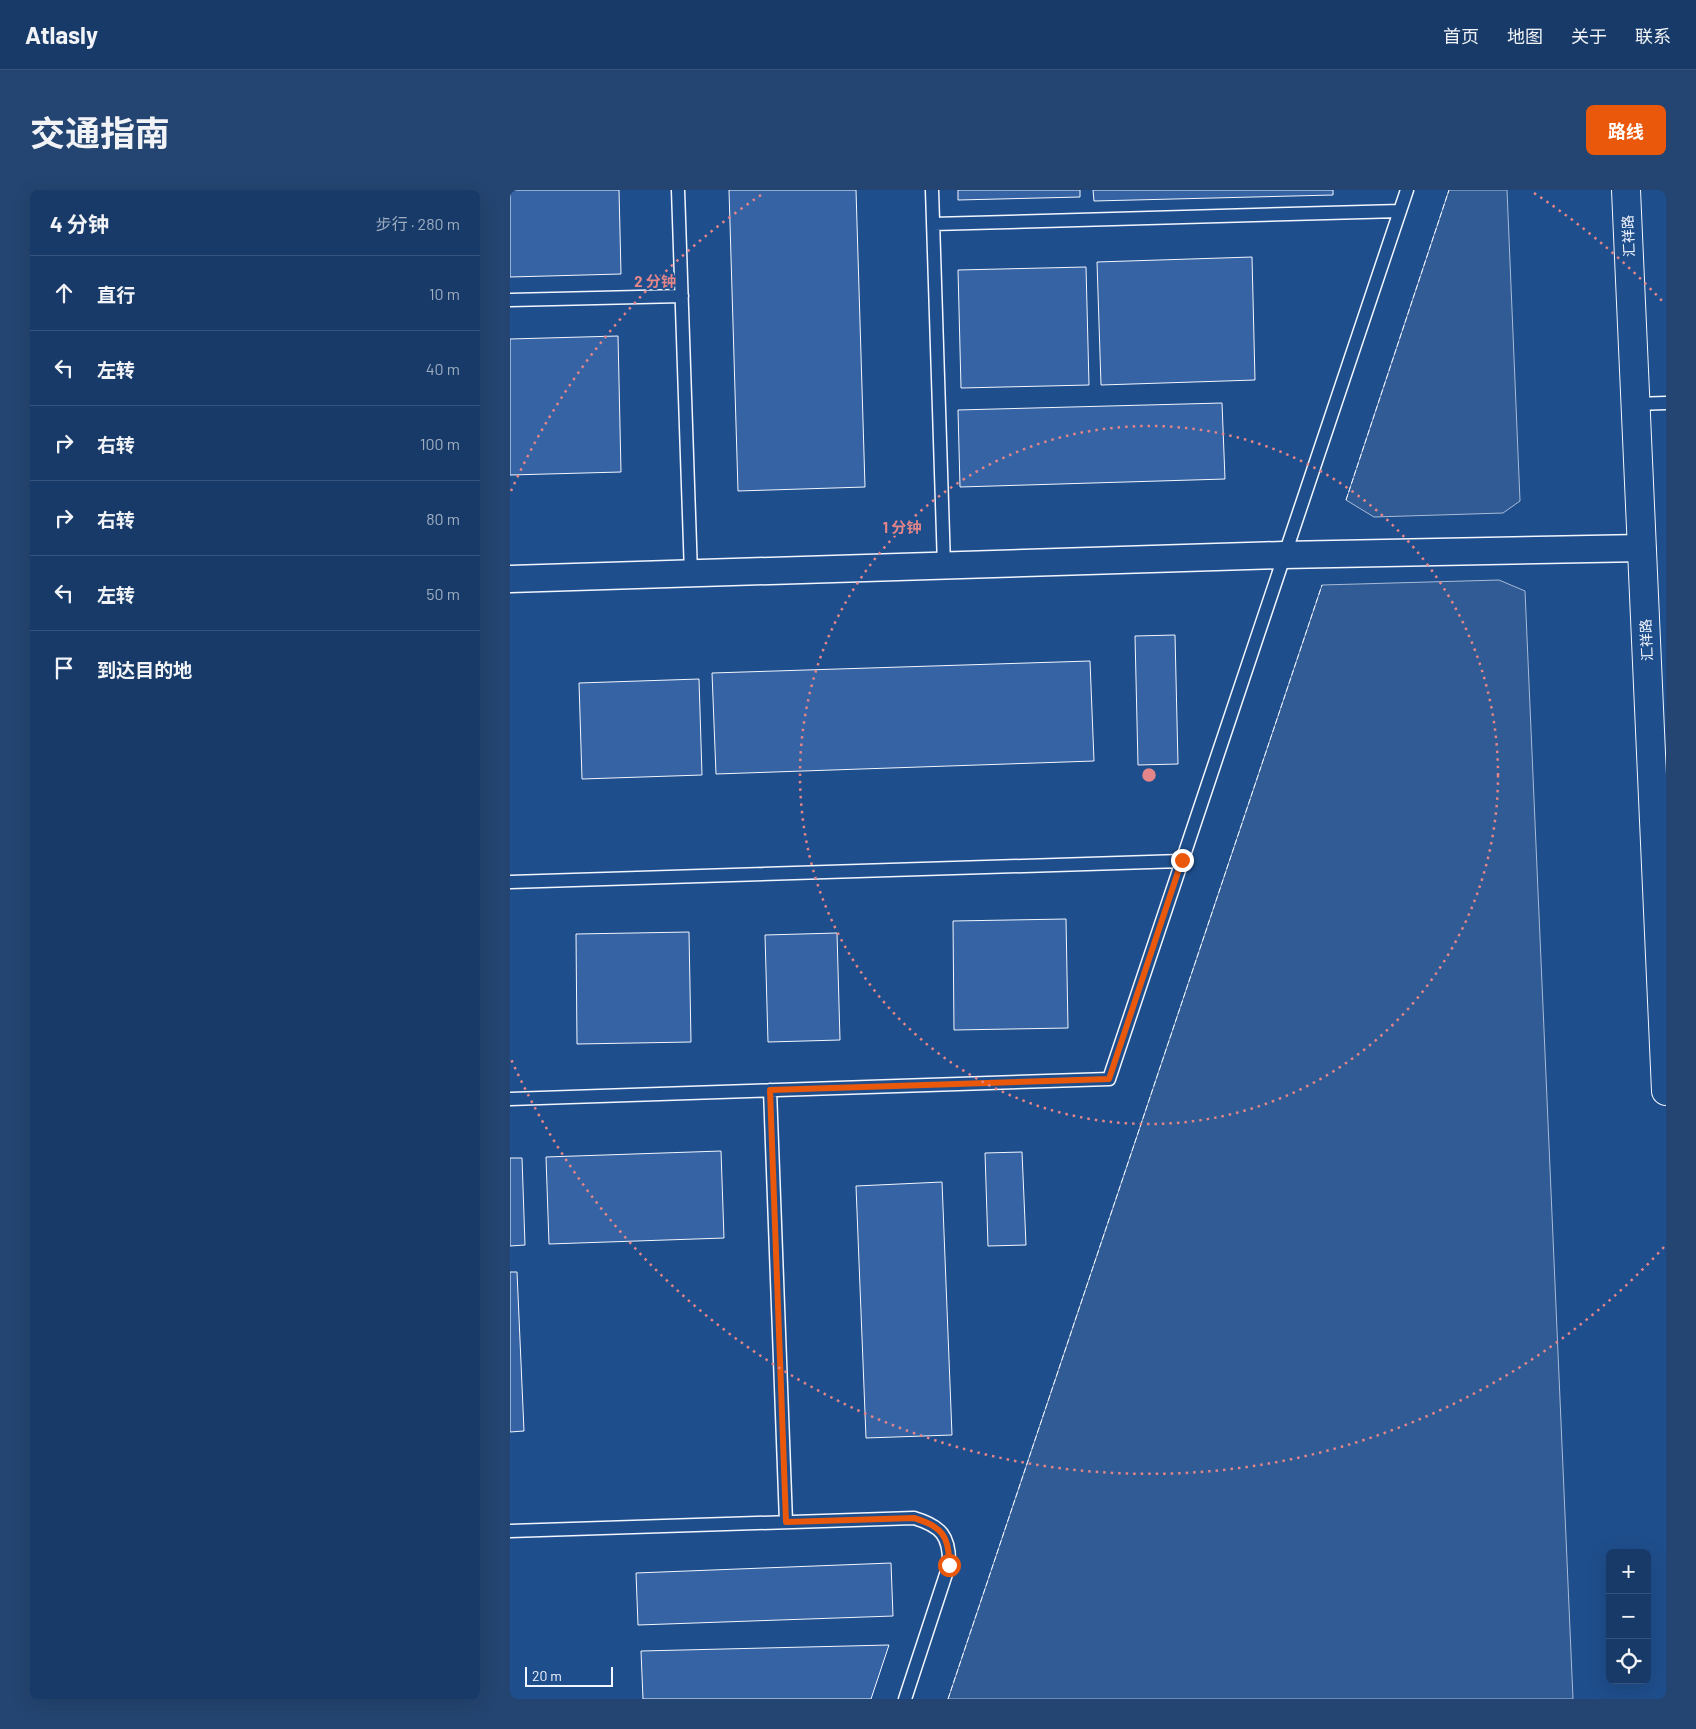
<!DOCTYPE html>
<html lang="zh">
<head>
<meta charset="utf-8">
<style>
	:root { --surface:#173a69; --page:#244571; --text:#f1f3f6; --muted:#9eadc0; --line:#36547d; --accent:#ea580c }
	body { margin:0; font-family:Barlow,"Noto Sans SC",sans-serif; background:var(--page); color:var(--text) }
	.controls { position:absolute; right:15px; bottom:15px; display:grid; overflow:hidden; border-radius:8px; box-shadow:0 5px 20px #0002 }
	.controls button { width:45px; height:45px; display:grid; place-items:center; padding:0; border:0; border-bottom:1px solid var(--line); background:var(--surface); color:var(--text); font:25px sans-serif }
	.scale { position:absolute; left:15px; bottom:12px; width:88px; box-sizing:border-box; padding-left:5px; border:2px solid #f2f6ff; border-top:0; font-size:14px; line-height:18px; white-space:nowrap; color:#f2f6ff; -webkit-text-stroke:4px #1f4e8c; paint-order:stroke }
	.stop { position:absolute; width:15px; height:15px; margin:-11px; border:4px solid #ea580c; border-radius:50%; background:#fff }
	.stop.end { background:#ea580c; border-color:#fff; box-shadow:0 1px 5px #0008 }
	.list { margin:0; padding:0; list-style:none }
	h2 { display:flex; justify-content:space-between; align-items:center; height:65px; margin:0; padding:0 20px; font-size:21px }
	h2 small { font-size:16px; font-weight:400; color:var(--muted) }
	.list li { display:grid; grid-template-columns:32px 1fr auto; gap:15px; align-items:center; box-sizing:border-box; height:75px; padding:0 20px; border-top:1px solid var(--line) }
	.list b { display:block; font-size:19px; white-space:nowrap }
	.list em { font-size:16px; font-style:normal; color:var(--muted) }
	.icon { flex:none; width:28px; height:28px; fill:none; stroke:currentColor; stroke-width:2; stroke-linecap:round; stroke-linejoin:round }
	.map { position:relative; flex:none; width:1156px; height:1509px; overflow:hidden; border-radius:8px }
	header { display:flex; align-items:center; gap:30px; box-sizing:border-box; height:70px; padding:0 25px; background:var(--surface); border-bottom:1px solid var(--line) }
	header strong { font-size:24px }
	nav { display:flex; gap:28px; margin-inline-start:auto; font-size:18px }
	.intro { display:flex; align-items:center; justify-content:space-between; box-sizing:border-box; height:120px; padding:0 30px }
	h1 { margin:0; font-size:35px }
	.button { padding:12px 22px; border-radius:8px; background:var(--accent); color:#fff; font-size:18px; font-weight:700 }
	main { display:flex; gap:30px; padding:0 30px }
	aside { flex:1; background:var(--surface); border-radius:8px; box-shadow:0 5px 20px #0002 }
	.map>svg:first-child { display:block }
	.built { fill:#305b95; stroke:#a8bbd7 }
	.building { fill:#3563a3; stroke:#f2f6ff }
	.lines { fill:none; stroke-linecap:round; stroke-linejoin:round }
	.lane-casing { stroke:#f2f6ff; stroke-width:15 }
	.street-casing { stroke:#f2f6ff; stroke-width:29 }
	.secondary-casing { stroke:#f2f6ff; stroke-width:30 }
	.lane { stroke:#1f4e8c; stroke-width:12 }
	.street { stroke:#1f4e8c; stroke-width:26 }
	.secondary { stroke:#1f4e8c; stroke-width:28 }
	.fence { stroke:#f2f6ff; stroke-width:1; stroke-dasharray:6 2.5; stroke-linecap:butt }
	.route { stroke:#ea580c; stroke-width:6 }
	.ring { fill:none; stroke:#e38589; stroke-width:2.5; stroke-dasharray:2.5 5 }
	.labels { text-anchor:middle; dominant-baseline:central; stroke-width:4; stroke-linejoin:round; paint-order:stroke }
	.street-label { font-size:14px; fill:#f2f6ff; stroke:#1f4e8c }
	.centre { fill:#e38589; stroke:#1f4e8c; stroke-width:2.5 }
	.ring-label { font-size:15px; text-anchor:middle; font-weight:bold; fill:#e38589; stroke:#1f4e8c; stroke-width:4; stroke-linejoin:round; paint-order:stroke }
</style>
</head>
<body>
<header>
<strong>Atlasly</strong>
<nav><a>首页</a><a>地图</a><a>关于</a><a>联系</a></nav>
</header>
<div class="intro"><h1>交通指南</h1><a class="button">路线</a></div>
<main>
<aside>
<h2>4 分钟<small>步行 · 280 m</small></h2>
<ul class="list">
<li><svg class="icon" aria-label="ahead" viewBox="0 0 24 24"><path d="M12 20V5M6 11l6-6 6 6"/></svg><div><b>直行</b></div><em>10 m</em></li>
<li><svg class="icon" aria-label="left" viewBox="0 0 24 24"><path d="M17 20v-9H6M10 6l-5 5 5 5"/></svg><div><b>左转</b></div><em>40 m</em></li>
<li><svg class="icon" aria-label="right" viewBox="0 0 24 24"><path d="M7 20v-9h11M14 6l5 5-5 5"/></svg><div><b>右转</b></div><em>100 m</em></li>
<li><svg class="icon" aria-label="right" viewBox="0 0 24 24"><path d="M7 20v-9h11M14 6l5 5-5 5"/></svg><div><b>右转</b></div><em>80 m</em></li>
<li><svg class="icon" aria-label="left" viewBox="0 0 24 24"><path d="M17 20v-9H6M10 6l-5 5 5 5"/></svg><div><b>左转</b></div><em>50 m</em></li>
<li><svg class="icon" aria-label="arrive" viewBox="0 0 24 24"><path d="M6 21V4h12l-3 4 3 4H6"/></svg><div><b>到达目的地</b></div></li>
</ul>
</aside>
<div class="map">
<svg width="1156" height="1509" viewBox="0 0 1156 1509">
	<rect width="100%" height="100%" fill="#1f4e8c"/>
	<!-- built -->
	<path class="built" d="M939,0h58l13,311 -17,12 -129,4 -28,-17z
		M989,390l26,11 48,1108h-625l374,-1114z"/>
	<!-- building -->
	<path class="building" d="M0,0h109l2,84 -111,3z
		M219,0h127l9,297 -127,4z
		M448,0h122v7l-122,3z
		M583,0h240v5l-239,6z
		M742,67l3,123 -154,5 -4,-123z
		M576,77l3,118 -128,3 -3,-118z
		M108,146l3,136 -111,3v-136z
		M712,213l3,76 -265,8 -2,-77z
		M665,445l3,129 -40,1 -3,-129z
		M580,471l4,100 -378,13 -4,-101z
		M189,489l3,96 -120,4 -3,-96z
		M556,729l2,109 -114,2 -1,-109z
		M179,742l2,110 -114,2 -1,-110z
		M327,743l3,107 -72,2 -3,-107z
		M211,961l3,87 -175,6 -3,-87z
		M512,962l4,93 -38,1 -3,-93z
		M0,968h12l3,87 -15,1z
		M432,992l10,253 -86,3 -10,-252z
		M0,1082h7l7,159 -14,1z
		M381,1373l2,53 -255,9 -2,-52z
		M379,1455l-18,54h-228l-2,-48z"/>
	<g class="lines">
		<!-- lane casing -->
		<g class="lane-casing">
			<path id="lane" d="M168,0l13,384
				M422,0l12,376
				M423,34l467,-13
				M0,110l172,-4
				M1125,214l31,-1
				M0,692l671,-21
				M260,900l16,432
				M0,909l599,-20 298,-889
				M0,1341l404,-13c27,8 36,18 35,47l-44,134"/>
		</g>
		<!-- street casing -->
		<g class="street-casing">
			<path id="street" d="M0,389l773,-24 359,-7"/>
		</g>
		<!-- secondary casing -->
		<g class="secondary-casing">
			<path id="secondary" d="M1116,0l40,901"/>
		</g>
		<!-- lane -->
		<use href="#lane" class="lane"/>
		<!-- street -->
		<use href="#street" class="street"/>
		<!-- secondary -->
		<use href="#secondary" class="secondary"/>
		<!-- fence -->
		<path class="fence" d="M836,310l103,-310
			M438,1509l374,-1114"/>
	</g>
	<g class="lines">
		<!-- route -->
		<path class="route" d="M439,1375c1,-29 -8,-39 -35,-47l-128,4 -16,-432 339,-11 73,-219"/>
	</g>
	<!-- distance rings -->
	<g class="ring">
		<circle cx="639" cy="585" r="349"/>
		<path d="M1154 1057A698 698 0 0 1 1 869M1 301A698 698 0 0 1 254 3M1024 3A698 698 0 0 1 1154 113"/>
	</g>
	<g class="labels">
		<!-- street labels -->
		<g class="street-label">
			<text transform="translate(1118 46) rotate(-93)">汇祥路</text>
			<text transform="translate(1136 450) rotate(-93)">汇祥路</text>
		</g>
	</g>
	<circle cx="639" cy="585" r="8" class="centre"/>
	<g class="ring-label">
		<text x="145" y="97">2 分钟</text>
		<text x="392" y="343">1 分钟</text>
	</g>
</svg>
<div class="controls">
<button>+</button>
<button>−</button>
<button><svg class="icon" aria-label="locate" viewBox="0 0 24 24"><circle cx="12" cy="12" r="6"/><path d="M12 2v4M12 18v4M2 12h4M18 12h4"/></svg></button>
</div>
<div class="scale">20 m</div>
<div class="stop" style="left:439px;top:1375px"></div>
<div class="stop end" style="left:672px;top:670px"></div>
</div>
</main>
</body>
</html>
